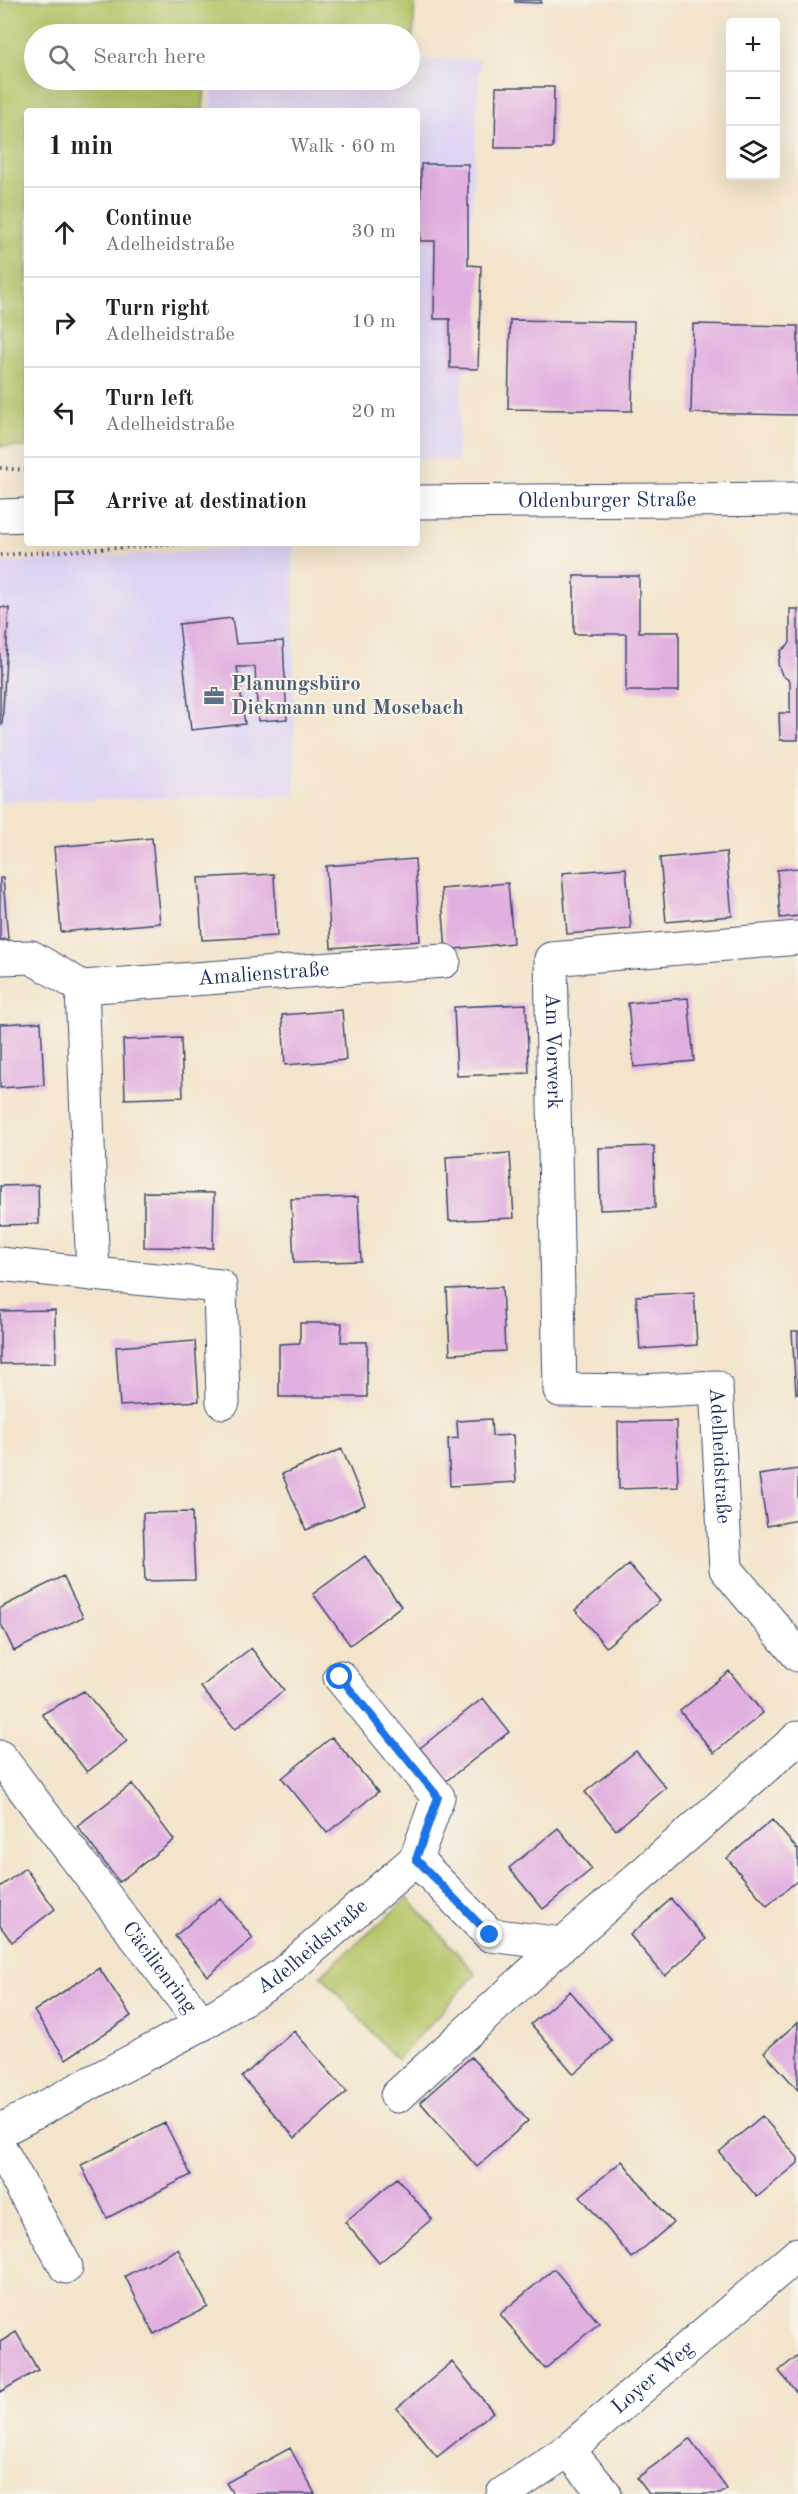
<!DOCTYPE html>
<html lang="en">
<head>
<meta charset="utf-8">
<style>
	:root { --surface:#fff; --page:#f2f2f2; --text:#202124; --muted:#757577; --line:#e0e0e0 }
	body { margin:0; font-family:"Old Standard TT",serif; background:var(--page); color:var(--text) }
	.controls { position:absolute; right:18px; top:18px; display:grid; overflow:hidden; border-radius:6px; box-shadow:0 6px 24px #0002 }
	.controls button { width:54px; height:54px; display:grid; place-items:center; padding:0; border:0; border-bottom:2px solid var(--line); background:var(--surface); color:var(--text); font:30px sans-serif }
	.stop { position:absolute; width:18px; height:18px; margin:-14px; border:4px solid #1a73e8; border-radius:50%; background:#fff }
	.stop.end { background:#1a73e8; border-color:#fff; box-shadow:0 2px 6px #0008 }
	.list { margin:0; padding:0; list-style:none }
	h2 { display:flex; justify-content:space-between; align-items:center; height:78px; margin:0; padding:0 24px; font-size:26px }
	h2 small { font-size:20px; font-weight:400; color:var(--muted) }
	.list li { display:grid; grid-template-columns:39px 1fr auto; gap:18px; align-items:center; box-sizing:border-box; height:90px; padding:0 24px; border-top:2px solid var(--line) }
	.list b { display:block; font-size:22px; white-space:nowrap }
	.list p { margin:0; font-size:20px; white-space:nowrap; color:var(--muted) }
	.list em { font-size:20px; font-style:normal; color:var(--muted) }
	.icon { flex:none; width:33px; height:33px; fill:none; stroke:currentColor; stroke-width:2; stroke-linecap:round; stroke-linejoin:round }
	.map { position:relative; flex:none; width:798px; height:2494px; overflow:hidden }
	.search { position:absolute; background:var(--surface); box-shadow:0 6px 24px #0002; left:24px; top:24px; width:396px; height:66px; display:flex; align-items:center; gap:15px; box-sizing:border-box; padding:0 21px; border-radius:33px; color:var(--muted); font-size:22px }
	.panel { position:absolute; background:var(--surface); box-shadow:0 6px 24px #0002; left:24px; top:108px; width:396px; height:438px; border-radius:6px }
	.map>svg:first-child { display:block }
	.built { fill:#e0d4f4 }
	.green { fill:#b6c568; stroke:#687a63; stroke-width:1.5 }
	.building { fill:#e2b0e0 }
	.lines { fill:none; stroke-linecap:round; stroke-linejoin:round }
	.minor-casing { stroke:#3b4a6e; stroke-width:35 }
	.tertiary-casing { stroke:#3b4a6e; stroke-width:35 }
	.path { stroke:#3b4a6e; stroke-width:4; stroke-dasharray:1.5 4.5; stroke-linecap:butt }
	.minor { stroke:#fff; stroke-width:33 }
	.tertiary { stroke:#fff; stroke-width:33 }
	.route { stroke:#1a73e8; stroke-width:8 }
	.labels { text-anchor:middle; dominant-baseline:central; stroke-width:4.5; stroke-linejoin:round; paint-order:stroke }
	.street-label { font-size:21px; fill:#1b2f5e; stroke:#f7f3e8 }
	.service-label { font-size:21px; font-weight:bold; fill:#4e5e75; stroke:#f7f3e8; text-anchor:start }
</style>
</head>
<body>
<div class="map">
<svg width="798" height="2494" viewBox="0 0 798 2494">
	<rect width="100%" height="100%" fill="#f7f3e8"/>
	<filter id="ink" filterUnits="userSpaceOnUse"><feTurbulence type="fractalNoise" baseFrequency=".0167" numOctaves="2"/><feDisplacementMap in="SourceGraphic" scale="12" xChannelSelector="R" yChannelSelector="G"/><feConvolveMatrix kernelMatrix="1 2 1 2 8 2 1 2 1" color-interpolation-filters="sRGB"/></filter>
	<filter id="wash" filterUnits="userSpaceOnUse"><feTurbulence type="fractalNoise" baseFrequency=".008" numOctaves="4" result="noise"/><feDisplacementMap in="SourceGraphic" scale="24" xChannelSelector="R" yChannelSelector="G"/><feGaussianBlur stdDeviation="1.35" result="paint"/><feColorMatrix in="noise" values="0 0 0 0 0 0 0 0 0 0 0 0 0 0 0 0 0 1.4 0 .05"/><feComposite in="paint" operator="in"/></filter>
	<g filter="url(#wash)">
		<rect width="100%" height="100%" fill="#f3e4cb"/>
		<!-- built -->
		<path class="built" d="M410,59l70,1 -22,401 -41,-1v-349h-206l3,-31h196z
			M293,545l2,251 -295,5v-238z"/>
		<!-- green -->
		<path class="green" d="M0,0h415l-3,56h-2v-22h-376v46h171l-2,31h-176v336l-27,-1z
			M408,1898l68,76 -79,86 -76,-85z"/>
		<g id="blocks">
			<!-- building -->
			<path class="building" d="M515,0h26v3l-26,-1z
				M496,87h58l-1,61h-58z
				M421,164h47v101l13,1 -3,103 -28,-1v-49h-16l1,-78h-15z
				M510,320l124,2 -2,89 -124,-2z
				M693,324l105,2v89l-107,-2z
				M574,576h65v56h40v59h-53v-57h-52z
				M0,607l9,1 -7,117h-2z
				M790,609h8v131h-18l-1,-27h11v-32l-8,-6 -4,-11 3,-13 9,-8z
				M232,618l4,26 47,-3 4,78 -29,2 -3,-54h-18l8,57 -54,6 -12,-106z
				M152,838l8,85 -99,9 -7,-85z
				M726,852l6,64 -66,6 -6,-64z
				M415,859l5,82 -89,7 -5,-82z
				M626,868l5,61 -64,5 -5,-61z
				M798,868v48l-18,2 -3,-48z
				M274,874l3,62 -75,4 -4,-62z
				M0,878h3l5,61 -8,1z
				M508,883l5,60 -67,7 -5,-61z
				M688,998l6,63 -60,6 -6,-64z
				M526,1004l3,69 -72,3 -3,-69z
				M342,1010l4,50 -61,5 -3,-50z
				M41,1022l3,63 -44,3v-64z
				M181,1038l2,59 -58,2 -2,-59z
				M654,1146l1,62 -55,2 -1,-62z
				M510,1153l4,65 -65,3 -3,-64z
				M38,1185l1,39 -39,1v-39z
				M144,1192l70,1 -1,55 -69,-1z
				M358,1197l3,64 -67,2 -3,-64z
				M502,1287l3,64 -55,3 -3,-65z
				M694,1292l3,53 -57,4 -4,-53z
				M55,1310l1,53 -56,1v-53z
				M300,1323h42l-1,19h26v55h-88v-53l21,-1z
				M792,1331h6v63h-2z
				M195,1341l4,60 -79,5 -4,-59z
				M491,1419l1,17 21,-1 3,47 -66,4 -2,-47 10,-1 -1,-17z
				M676,1421l2,66 -59,2 -1,-67z
				M342,1449l23,56 -59,25 -24,-56z
				M798,1469v51l-31,6 -8,-51z
				M192,1512l3,68 -50,1 -2,-68z
				M365,1556l36,50 -51,39 -37,-51z
				M629,1564l31,37 -54,46 -31,-37z
				M63,1576l20,41 -69,34 -14,-29v-14z
				M251,1648l33,42 -49,39 -34,-42z
				M729,1671l34,42 -49,40 -34,-42z
				M84,1691l43,50 -40,31 -45,-58z
				M483,1698l26,34 -63,49 -26,-33z
				M332,1737l46,55 -51,41 -45,-55z
				M636,1751l30,37 -50,42 -31,-38z
				M132,1784l42,56 -55,42 -42,-56z
				M772,1820l26,30v30l-31,26 -40,-48z
				M558,1828l34,41 -49,40 -34,-41z
				M25,1868l30,41 -43,33 -12,-16v-39z
				M220,1898l33,40 -45,38 -33,-40z
				M671,1899l35,40 -41,37 -35,-41z
				M99,1968l32,48 -65,43 -32,-48z
				M570,1991l42,50 -38,33 -43,-50z
				M798,2022v68l-34,-38z
				M294,2031l53,61 -52,46 -53,-61z
				M471,2057l57,64 -51,46 -57,-65z
				M762,2116l36,42v5l-41,34 -38,-45z
				M165,2123l26,52 -84,43 -26,-53z
				M622,2161l51,62 -41,35 -52,-62z
				M397,2178l35,41 -53,44 -34,-41z
				M178,2249l30,58 -54,27 -29,-58z
				M554,2269l45,54 -54,46 -45,-55z
				M16,2332l22,38 -38,22v-50z
				M798,2355v39l-19,-23z
				M452,2362l41,50 -56,45 -40,-49z
				M690,2439l37,50 -7,5h-71l-12,-16z
				M290,2448l25,46h-82l-7,-11z"/>
		</g>
	</g>
	<g filter="url(#ink)">
		<use href="#blocks" fill-opacity="0" stroke="#3b4a6e" stroke-width="1.5"/>
		<g class="lines">
			<!-- minor casing -->
			<g class="minor-casing">
				<g id="minor">
					<path id="s1" d="M798,938l-247,21 9,431 82,1 74,-4 10,182 72,86"/>
					<path d="M0,958l31,-1 51,30 11,287 -93,-10"/>
					<path id="s2" d="M82,987l362,-26"/>
					<path d="M93,1274l127,12 3,116"/>
					<path d="M340,1677l98,120 -22,62"/>
					<path id="s3" d="M0,1757l202,267 -202,107"/>
					<path id="s4" d="M202,2024l78,-48 136,-117 74,76 73,9 235,-206"/>
					<path d="M397,2096l166,-152"/>
					<path d="M0,2148l66,119"/>
					<path d="M568,2450l37,44"/>
					<path id="s5" d="M503,2494l65,-44 230,-196"/>
				</g>
			</g>
			<!-- tertiary casing -->
			<g class="tertiary-casing">
				<g id="tertiary">
					<path id="s6" d="M417,502l381,-3"/>
					<path d="M0,516l27,-1"/>
				</g>
			</g>
			<!-- path -->
			<path class="path" d="M0,468l27,2
				M0,555l195,-12"/>
			<!-- minor -->
			<use href="#minor" class="minor"/>
			<!-- tertiary -->
			<use href="#tertiary" class="tertiary"/>
		</g>
	</g>
	<g class="lines" filter="url(#ink)">
		<!-- route -->
		<path class="route" d="M340,1677l98,120 -22,62 74,76"/>
	</g>
	<!-- icons -->
	<defs>
		<g id="office-bare" transform="scale(1.62)"><path d="M-6-3h4V-5.5h4V-3h4V5H-6ZM-1-4.5V-3h2v-1.5ZM-6 0V1H6V0Z" fill="#5c6f8a" stroke="#f7f3e8" stroke-width="2.5" paint-order="stroke"/></g>
	</defs>
	<g fill-rule="evenodd">
		<use href="#office-bare" x="214" y="696"/>
	</g>
	<g class="labels">
		<!-- street labels -->
		<g class="street-label">
			<text stroke="none"><textPath href="#s6" startOffset="190">Oldenburger Straße</textPath></text>
			<text stroke="none"><textPath href="#s2" startOffset="182">Amalienstraße</textPath></text>
			<text stroke="none"><textPath href="#s1" startOffset="340">Am Vorwerk</textPath></text>
			<text stroke="none"><textPath href="#s1" startOffset="904">Adelheidstraße</textPath></text>
			<text stroke="none"><textPath href="#s4" startOffset="135">Adelheidstraße</textPath></text>
			<text stroke="none"><textPath href="#s3" startOffset="264">Cäcilienring</textPath></text>
			<text stroke="none"><textPath href="#s5" startOffset="190">Loyer Weg</textPath></text>
		</g>
		<!-- service labels -->
		<g class="service-label">
			<text x="231" y="684">Planungsbüro<tspan x="231" dy="24">Diekmann und Mosebach</tspan></text>
		</g>
	</g>
</svg>
<div class="controls">
<button>+</button>
<button>−</button>
<button><svg class="icon" aria-label="layers" viewBox="0 0 24 24"><path d="M12 4l9 5-9 5-9-5zM3 14l9 5 9-5"/></svg></button>
</div>
<div class="stop" style="left:340px;top:1677px"></div>
<div class="stop end" style="left:490px;top:1935px"></div>
<div class="search"><svg class="icon" aria-label="search" viewBox="0 0 24 24"><circle cx="10" cy="10" r="6"/><path d="M15 15l6 6"/></svg>Search here</div>
<section class="panel">
<h2>1 min<small>Walk · 60 m</small></h2>
<ul class="list">
<li><svg class="icon" aria-label="ahead" viewBox="0 0 24 24"><path d="M12 20V5M6 11l6-6 6 6"/></svg><div><b>Continue</b><p>Adelheidstraße</p></div><em>30 m</em></li>
<li><svg class="icon" aria-label="right" viewBox="0 0 24 24"><path d="M7 20v-9h11M14 6l5 5-5 5"/></svg><div><b>Turn right</b><p>Adelheidstraße</p></div><em>10 m</em></li>
<li><svg class="icon" aria-label="left" viewBox="0 0 24 24"><path d="M17 20v-9H6M10 6l-5 5 5 5"/></svg><div><b>Turn left</b><p>Adelheidstraße</p></div><em>20 m</em></li>
<li><svg class="icon" aria-label="arrive" viewBox="0 0 24 24"><path d="M6 21V4h12l-3 4 3 4H6"/></svg><div><b>Arrive at destination</b></div></li>
</ul>
</section>
</div>
</body>
</html>
